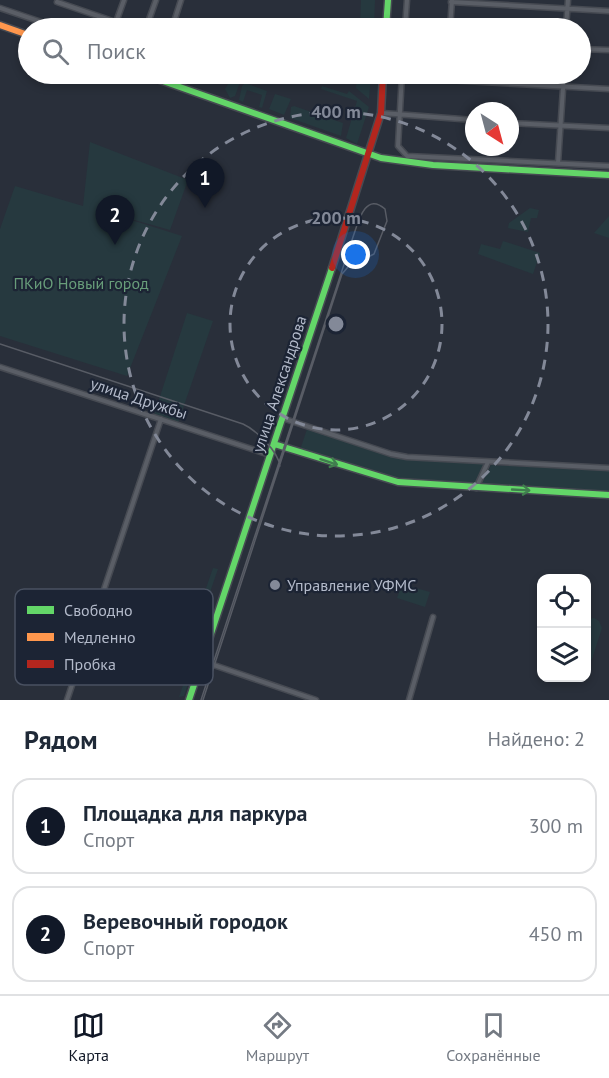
<!DOCTYPE html>
<html lang="ru">
<head>
<meta charset="utf-8">
<style>
	:root { --surface:#fff; --page:#f6f6f7; --text:#1f2937; --muted:#747a83; --line:#e0e1e3; --accent:#111827 }
	body { margin:0; font-family:"PT Sans",sans-serif; background:var(--page); color:var(--text) }
	.controls { position:absolute; right:18px; bottom:18px; display:grid; overflow:hidden; border-radius:12px; box-shadow:0 3px 9px #0003 }
	.controls button { width:54px; height:54px; display:grid; place-items:center; padding:0; border:0; border-bottom:2px solid var(--line); background:var(--surface); color:var(--text); font:30px sans-serif }
	.compass { position:absolute; left:465px; top:102px; width:54px; height:54px; border-radius:50%; background:var(--surface); box-shadow:0 3px 9px #0003; rotate:144deg }
	.you { position:absolute; left:356px; top:255px; width:21px; height:21px; margin:-15px; border:4px solid #fff; border-radius:50%; background:#1a73e8; box-shadow:0 0 0 9px #1a73e833 }
	.badge { display:grid; place-items:center; width:39px; height:39px; border-radius:50%; background:var(--accent); color:#fff; font-size:20px; font-weight:700 }
	.pin { position:absolute; translate:-50% -50px; filter:drop-shadow(0 2px 3px #0008) }
	.pin::after { content:''; position:absolute; top:32px; width:21px; height:18px; background:inherit; clip-path:polygon(0 0,100% 0,50% 100%) }
	.list { margin:0; padding:0; list-style:none }
	h2 { display:flex; justify-content:space-between; align-items:center; height:78px; margin:0; padding:0 24px; font-size:26px }
	h2 small { font-size:20px; font-weight:400; color:var(--muted) }
	.list li { display:grid; grid-template-columns:39px 1fr auto; gap:18px; align-items:center; box-sizing:border-box; height:96px; margin:0 12px 12px; padding:0 12px; border:2px solid var(--line); border-radius:18px }
	.list b { display:block; font-size:22px; white-space:nowrap }
	.list p { margin:0; font-size:20px; white-space:nowrap; color:var(--muted) }
	.list em { font-size:20px; font-style:normal; color:var(--muted) }
	.icon { flex:none; width:33px; height:33px; fill:none; stroke:currentColor; stroke-width:2; stroke-linecap:round; stroke-linejoin:round }
	.map { position:relative; flex:none; width:609px; height:700px; overflow:hidden }
	.search { position:absolute; background:var(--surface); box-shadow:0 3px 9px #0003; left:18px; right:18px; top:18px; height:66px; display:flex; align-items:center; gap:15px; box-sizing:border-box; padding:0 21px; border-radius:33px; color:var(--muted); font-size:22px }
	.sheet { height:294px; background:var(--surface) }
	nav { display:flex; justify-content:space-around; align-items:center; box-sizing:border-box; height:84px; border-top:2px solid var(--line); background:var(--surface); font-size:16px; color:var(--muted) }
	nav a { display:grid; justify-items:center; gap:3px }
	nav .on { color:var(--accent) }
	.map>svg:first-child { display:block }
	.green { fill:#26393f }
	.lines { fill:none; stroke-linecap:round; stroke-linejoin:round }
	.street-casing { stroke:#464a52; stroke-width:7 }
	.fast-casing { stroke:#464a52; stroke-width:9 }
	.slow-casing { stroke:#464a52; stroke-width:9 }
	.jam-casing { stroke:#464a52; stroke-width:9 }
	.street { stroke:#5a5e66; stroke-width:4 }
	.fast { stroke:#63d668; stroke-width:6 }
	.slow { stroke:#ff974d; stroke-width:6 }
	.jam { stroke:#b3261e; stroke-width:6 }
	.tram { stroke:#585c65; stroke-width:1.5 }
	.oneway { stroke:#407d4e }
	.ring { fill:none; stroke:#838998; stroke-width:3; stroke-dasharray:10 8 }
	.poi-dot { fill:#838998; stroke:#1c2434; stroke-width:2 }
	.labels { text-anchor:middle; dominant-baseline:central; stroke-width:4.5; stroke-linejoin:round; paint-order:stroke }
	.park-label { font-size:16px; fill:#689d7a; stroke:#1c2434 }
	.street-label { font-size:16px; fill:#b3baca; stroke:#1c2434 }
	.poi-label { font-size:16px; fill:#b3baca; stroke:#1c2434; text-anchor:start }
	.key { fill:#1c2434; stroke:#495161; stroke-width:1.5 }
	.key-label { font-size:16px; fill:#b3baca }
	.centre { fill:#838998; stroke:#1c2434; stroke-width:3 }
	.ring-label { font-size:18px; text-anchor:middle; font-weight:bold; fill:#838998; stroke:#1c2434; stroke-width:4.5; stroke-linejoin:round; paint-order:stroke }
</style>
</head>
<body>
<div class="map">
<svg width="609" height="700" viewBox="0 0 609 700">
	<rect width="100%" height="100%" fill="#292f3a"/>
	<!-- green -->
	<path class="green" d="M361,0h14l-1,28 -14,-2z
		M234,74h9l-8,22 -5,2 -5,-9z
		M357,74h14l-2,25 -13,-11z
		M245,83l22,8 -5,17 -3,-1 3,-12 -15,-5 -4,12 -4,-2 3,-14z
		M322,86l25,8 2,-3 20,16 -12,37 -11,-6 11,-37 -36,-12z
		M275,94l16,5 -7,16 -15,-6z
		M294,106l49,17 -2,13 -51,-18 1,-11z
		M90,142l98,38 -18,50 -64,-18 76,24 -55,140 -127,-40v-107l15,-43 68,20z
		M530,208l9,2 -2,8h-6l-3,14 -20,-4 1,-5z
		M609,216v22l-15,-5z
		M503,241l37,12 -7,21 -55,-20 3,-10 19,5z
		M187,313l26,8 -35,102 -24,-8z
		M307,429l84,27 93,8 -10,22 -75,-6 -99,-30z
		M491,465l118,6v20l-128,-6z
		M213,568l5,1 -10,29 -5,-1z
		M402,584l28,8 -5,15 -28,-9z
		M207,613l4,1 -27,82 -5,1z
		M594,618l5,3 3,7 -10,31 -5,6v-46z"/>
	<g class="lines">
		<!-- street casing -->
		<g class="street-casing">
			<path id="street" d="M57,2l47,16 -3,10
				M451,2l158,9
				M0,8l59,20
				M104,18l28,10
				M116,22l8,-22
				M146,28l10,-28
				M172,28l9,-28
				M405,28l2,-28
				M450,28l2,-28
				M566,28l2,-28
				M580,49l29,1
				M402,74l-4,72 9,10 202,10
				M447,74v6l162,9
				M382,113l92,7
				M510,123l99,5
				M558,163l6,-89
				M0,367l270,88
				M282,418l109,36 16,3 202,11
				M476,488l12,-26
				M202,661l114,39
				M67,700l94,-281
				M409,700l24,-83"/>
		</g>
		<!-- fast casing -->
		<g class="fast-casing">
			<path id="fast" d="M386,28l2,-28
				M143,74l238,84 52,7 176,10
				M274,444l124,38 211,13
				M189,700l143,-432"/>
		</g>
		<!-- slow casing -->
		<g class="slow-casing">
			<path id="slow" d="M0,25l28,10"/>
		</g>
		<!-- jam casing -->
		<g class="jam-casing">
			<path id="jam" d="M332,268l49,-155 2,-39"/>
		</g>
		<!-- street -->
		<use href="#street" class="street"/>
		<!-- fast -->
		<use href="#fast" class="fast"/>
		<!-- slow -->
		<use href="#slow" class="slow"/>
		<!-- jam -->
		<use href="#jam" class="jam"/>
		<!-- tram -->
		<path class="tram" d="M0,344l243,80c13,6 35,27 37,42
			M201,700l152,-463c5,-14 12,-46 32,-28l2,12 -13,33 -26,13 -6,7 -139,426"/>
	</g>
	<!-- one-way arrows -->
	<defs><path id="oneway-shaft" d="M-6 0H5M1.5-3L5.5 0L1.5 3" fill="none" stroke-width="1.6" stroke-linecap="round" stroke-linejoin="round" transform="scale(1.5)"/></defs>
	<g class="oneway">
		<use href="#oneway-shaft" transform="translate(329 462) rotate(18)"/>
		<use href="#oneway-shaft" transform="translate(521 490) rotate(3)"/>
	</g>
	<!-- distance rings -->
	<g class="ring">
		<circle cx="336" cy="324" r="106"/>
		<circle cx="336" cy="324" r="212"/>
	</g>
	<!-- markers -->
	<circle class="poi-dot" cx="275" cy="585" r="6"/>
	<g class="labels">
		<!-- park labels -->
		<g class="park-label">
			<text x="81" y="283">ПКиО Новый город</text>
		</g>
		<!-- street labels -->
		<g class="street-label">
			<text transform="translate(279 384) rotate(-72)">улица Александрова</text>
			<text transform="translate(139 398) rotate(18)">улица Дружбы</text>
		</g>
		<!-- poi labels -->
		<g class="poi-label">
			<text x="287" y="585">Управление УФМС</text>
		</g>
	</g>
	<!-- legend -->
	<rect x="15" y="589" width="198" height="96" rx="9" class="key"/>
	<rect x="27" y="606" width="27" height="8" fill="#63d668"/>
	<rect x="27" y="633" width="27" height="8" fill="#ff974d"/>
	<rect x="27" y="660" width="27" height="8" fill="#b3261e"/>
	<g class="key-label">
		<text x="64" y="616">Свободно</text>
		<text x="64" y="643">Медленно</text>
		<text x="64" y="670">Пробка</text>
	</g>
	<circle cx="336" cy="324" r="9" class="centre"/>
	<g class="ring-label">
		<text x="336" y="118">400 m</text>
		<text x="336" y="224">200 m</text>
	</g>
</svg>
<div class="controls">
<button><svg class="icon" aria-label="locate" viewBox="0 0 24 24"><circle cx="12" cy="12" r="6"/><path d="M12 2v4M12 18v4M2 12h4M18 12h4"/></svg></button>
<button><svg class="icon" aria-label="layers" viewBox="0 0 24 24"><path d="M12 4l9 5-9 5-9-5zM3 14l9 5 9-5"/></svg></button>
</div>
<svg class="compass" viewBox="-18 -18 36 36"><path d="M0-13l5 13h-10z" fill="#e53935"/><path d="M0 13l5-13h-10z" fill="#747a83"/></svg>
<div class="you"></div>
<div class="pin badge" style="left:205px;top:208px">1</div>
<div class="pin badge" style="left:115px;top:245px">2</div>
<div class="search"><svg class="icon" aria-label="search" viewBox="0 0 24 24"><circle cx="10" cy="10" r="6"/><path d="M15 15l6 6"/></svg>Поиск</div>
</div>
<section class="sheet">
<h2>Рядом<small>Найдено: 2</small></h2>
<ul class="list">
<li><span class="badge">1</span><div><b>Площадка для паркура</b><p>Спорт</p></div><em>300 m</em></li>
<li><span class="badge">2</span><div><b>Веревочный городок</b><p>Спорт</p></div><em>450 m</em></li>
</ul>
</section>
<nav>
<a class="on"><svg class="icon" aria-label="map" viewBox="0 0 24 24"><path d="M3 6l6-2 6 2 6-2v14l-6 2-6-2-6 2zM9 4v14M15 6v14"/></svg>Карта</a>
<a><svg class="icon" aria-label="directions" viewBox="0 0 24 24"><path d="M12 3l9 9-9 9-9-9zM9 14v-3h6M13 9l2 2-2 2"/></svg>Маршрут</a>
<a><svg class="icon" aria-label="saved" viewBox="0 0 24 24"><path d="M7 4h10v16l-5-4-5 4z"/></svg>Сохранённые</a>
</nav>
</body>
</html>
